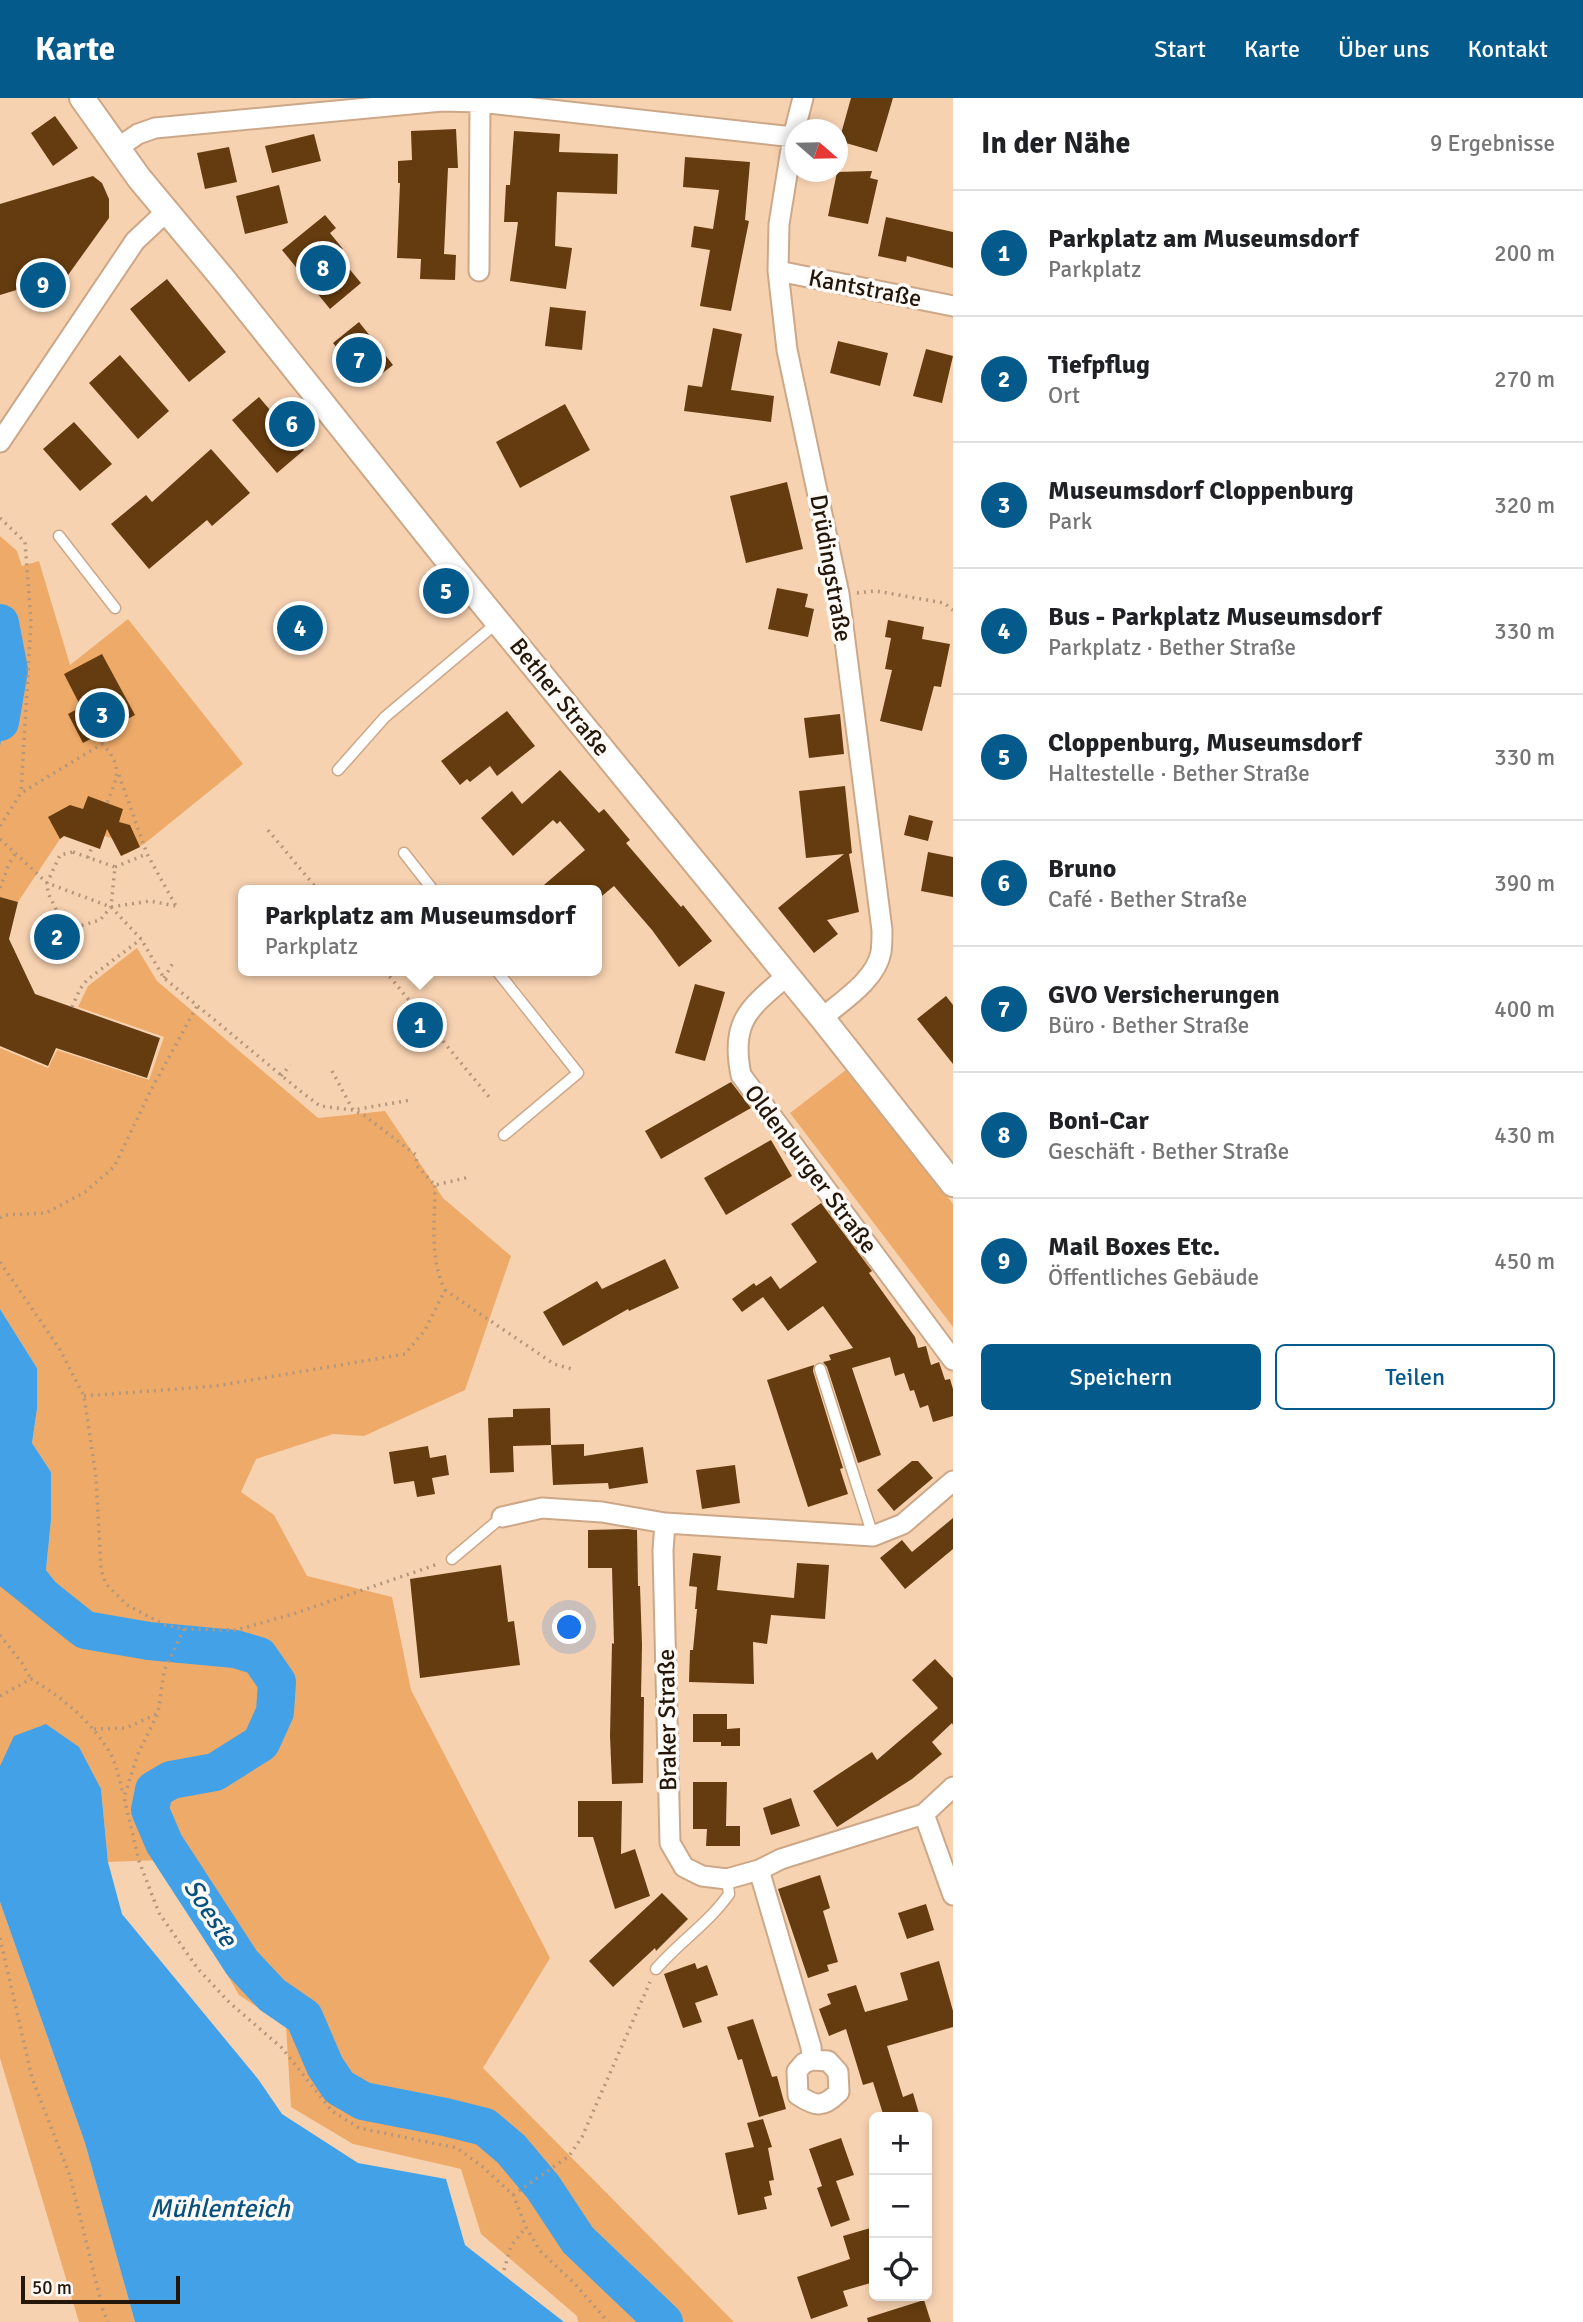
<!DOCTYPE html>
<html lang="de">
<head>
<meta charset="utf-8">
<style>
	:root { --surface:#fff; --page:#f2f2f2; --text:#202124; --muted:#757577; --line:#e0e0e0; --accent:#055a8c }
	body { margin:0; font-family:Signika,sans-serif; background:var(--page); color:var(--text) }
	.controls { position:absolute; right:21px; bottom:21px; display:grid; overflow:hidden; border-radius:10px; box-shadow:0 4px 10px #0003 }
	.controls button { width:63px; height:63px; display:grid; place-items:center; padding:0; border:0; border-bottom:2px solid var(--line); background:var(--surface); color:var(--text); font:35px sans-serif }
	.compass { position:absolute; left:785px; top:21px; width:63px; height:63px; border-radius:50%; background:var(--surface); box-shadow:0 4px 10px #0003; rotate:110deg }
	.scale { position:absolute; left:21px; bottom:18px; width:159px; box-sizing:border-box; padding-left:7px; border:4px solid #24170a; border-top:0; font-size:19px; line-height:24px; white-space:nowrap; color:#24170a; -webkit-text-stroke:5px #fefaf7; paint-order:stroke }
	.you { position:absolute; left:570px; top:1530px; width:24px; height:24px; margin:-18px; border:5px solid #fff; border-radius:50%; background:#1a73e8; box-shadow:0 0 0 10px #1a73e833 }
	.badge { display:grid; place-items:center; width:46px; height:46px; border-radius:50%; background:var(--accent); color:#fff; font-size:23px; font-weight:700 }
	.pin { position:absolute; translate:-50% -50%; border:4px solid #fff; box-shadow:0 2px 7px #0006 }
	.popup { position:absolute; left:238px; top:787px; width:364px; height:91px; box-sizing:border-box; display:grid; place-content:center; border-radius:10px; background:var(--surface); filter:drop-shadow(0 2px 5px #0005); font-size:23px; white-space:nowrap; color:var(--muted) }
	.popup b { font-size:26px; color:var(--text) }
	.popup::after { content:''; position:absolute; left:50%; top:100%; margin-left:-14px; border:14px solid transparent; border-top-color:var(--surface) }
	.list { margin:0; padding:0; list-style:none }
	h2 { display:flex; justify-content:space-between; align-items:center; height:91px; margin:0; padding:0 28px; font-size:30px }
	h2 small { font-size:23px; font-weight:400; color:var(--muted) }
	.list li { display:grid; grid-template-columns:46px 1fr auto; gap:21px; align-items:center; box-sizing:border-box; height:126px; padding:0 28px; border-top:2px solid var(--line) }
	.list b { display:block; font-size:26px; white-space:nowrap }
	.list p { margin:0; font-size:23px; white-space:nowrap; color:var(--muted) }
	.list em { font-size:23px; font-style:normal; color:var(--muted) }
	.actions { display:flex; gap:14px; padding:21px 28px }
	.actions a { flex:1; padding:16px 0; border:2px solid var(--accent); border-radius:10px; text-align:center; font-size:24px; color:var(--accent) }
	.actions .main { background:var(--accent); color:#fff }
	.icon { flex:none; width:38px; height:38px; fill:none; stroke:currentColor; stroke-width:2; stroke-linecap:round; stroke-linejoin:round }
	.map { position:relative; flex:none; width:953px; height:2224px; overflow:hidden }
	header { display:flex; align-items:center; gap:42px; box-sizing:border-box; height:98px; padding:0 35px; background:var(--accent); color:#fff }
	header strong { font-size:33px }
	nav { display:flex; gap:38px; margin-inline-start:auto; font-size:24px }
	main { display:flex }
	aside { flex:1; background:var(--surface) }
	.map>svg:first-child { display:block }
	.green { fill:#eeaa68 }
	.water { fill:#43a2e7 }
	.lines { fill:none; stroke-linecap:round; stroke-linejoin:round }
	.river { stroke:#43a2e7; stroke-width:38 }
	.building { fill:#653c0f }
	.service-casing { stroke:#cca888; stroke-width:13 }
	.minor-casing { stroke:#cca888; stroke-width:23 }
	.tertiary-casing { stroke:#cca888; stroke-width:28 }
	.path { stroke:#b5977c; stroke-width:3.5; stroke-dasharray:2 5; stroke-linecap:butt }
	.service { stroke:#fff; stroke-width:10 }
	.minor { stroke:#fff; stroke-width:19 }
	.tertiary { stroke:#fff; stroke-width:24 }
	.labels { text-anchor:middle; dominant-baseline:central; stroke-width:7; stroke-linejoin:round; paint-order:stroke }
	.street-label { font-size:24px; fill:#24170a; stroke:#fefaf7 }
	.water-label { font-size:26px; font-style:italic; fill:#07517e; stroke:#fefaf7 }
</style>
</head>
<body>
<header>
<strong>Karte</strong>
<nav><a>Start</a><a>Karte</a><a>Über uns</a><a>Kontakt</a></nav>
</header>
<main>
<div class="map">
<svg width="953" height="2224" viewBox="0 0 953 2224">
	<rect width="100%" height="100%" fill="#f7d2b1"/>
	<!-- green -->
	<path class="green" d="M0,438l17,15 5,15 17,-5 31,104 58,-46 115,145 -99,80 -18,10 -7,-13 -45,-16 -14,14 -42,63 -18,-5z
		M137,850l20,33 161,137 67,-7 58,87 68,58 -46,134 -101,46 -31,-2 -77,25 -15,33 33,23 33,61 85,21 19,93 139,268 -67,110 251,254h-156l-1,-6 -96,-82 -20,-65 -108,-25 -62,-37 -5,-81 -47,-31 -78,-135 -53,2 -7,-73 -101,-23v-186l41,33 47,10 -42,-53 5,-50v-48l-19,-29 5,-34v-41l-37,-59v-261l48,20 9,-18 92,30 15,-43 -86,-30 10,-21z
		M846,972l107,134v123l-163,-214z
		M0,1804l85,241 50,179h-56l-79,-264z"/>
	<!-- water -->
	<path class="water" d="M9,572v24l-9,52v-44z
		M0,1211l37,59v41l-5,34 19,29v48l-5,50 42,53 -3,7 -6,6 -38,-23 -41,-33z
		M46,1626l33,23 22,42 7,73 14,52 136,165 24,35 76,49 88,16 19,66 99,77h-429l-50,-179 -85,-241v-136l14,-30z"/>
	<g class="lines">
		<!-- river -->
		<path class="river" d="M0,525l9,47 -9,52
			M0,1464l85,68 64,11 86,8 24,7 18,26 -2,30 -14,31 -46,29 -44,8 -17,10 -4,20 14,33 78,120 30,32 32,22 21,49 14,21 24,14 82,16 40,10 26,22 32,38 35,53 86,82"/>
	</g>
	<!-- building -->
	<path class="building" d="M851,0h42l-16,54 -38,-11z
		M55,18l23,32 -25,18 -22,-33z
		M456,31l2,39h-10l-4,86 12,1 -1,25 -35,-1 1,-20 -24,-1 3,-75h-2v-22l14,-1 -1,-29z
		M514,33l46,3 -1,18 59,2 -1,40 -60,-2 -2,54 17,2 -6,41 -56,-8 8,-59h-14l2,-37h4z
		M314,36l7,27 -49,12 -7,-27z
		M229,49l8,35 -32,7 -8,-36z
		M685,59l65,5 -5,58 4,1 -18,90 -31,-5 10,-56 -19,-3 3,-21 19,3 6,-39 -36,-3z
		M872,73l-2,7 8,2 -10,44 -40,-8 9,-44z
		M93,78l9,7 7,16v19l-56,78 -20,-11 -33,10v-91z
		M279,87l9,38 -43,11 -9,-38z
		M325,117l11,13 -6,5 13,16 -6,5 24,29 -31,26 -48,-59z
		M886,119l67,15v36l-46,-12 -1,6 -28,-6z
		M167,181l59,73 -37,30 -59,-73z
		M550,209l36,4 -4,39 -37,-4z
		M359,224l34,43 -26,20 -34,-42z
		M713,230l29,6 -11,56 43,6 -3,26 -87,-11 4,-26 14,2z
		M838,243l50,12 -8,33 -50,-13z
		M926,251l27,7 -11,47 -29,-7z
		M120,257l49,56 -31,28 -49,-56z
		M259,299l45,53 -27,23 -45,-53z
		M565,306l25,46 -70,38 -24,-46z
		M74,324l38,42 -32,27 -37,-42z
		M211,351l39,44 -38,33 -5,-6 -58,49 -38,-45 35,-29 6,7z
		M787,384l16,67 -57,14 -16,-67z
		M777,490l31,6 -3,13 9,2 -6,28 -40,-8z
		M888,522l36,7 -2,12 28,5 -9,43 -7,-1 -12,45 -42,-10 12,-51 -7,-1 6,-31 -6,-1z
		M102,556l33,61 -52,28 -15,-29 13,-7 -17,-33z
		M507,613l28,35 -38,30 -7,-10 -20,16 -3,-3 -7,6 -19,-24z
		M840,616l4,40 -35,4 -5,-40z
		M560,672l39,43 5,-4 26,31 -4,3 55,64 2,-2 29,36 -33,26 -27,-37 -38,-44 -17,14v-10h-59l47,-40 -25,-29 -3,3 -4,-4 -40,36 -32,-38 31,-27 10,13z
		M845,688l7,67 -3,1 10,58 -32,8 11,14 -24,19 -36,-45 66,-54 -38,4 -7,-67z
		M88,698l35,13 -4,13 11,3 10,22 -19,9 -14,-27 -7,20 -36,-13 -4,3 -12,-22 22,-12 13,4z
		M909,717l24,6 -5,20 -24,-6z
		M928,754l25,5v40l-32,-6z
		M0,799l18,5 -9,37 26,55 125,44 -13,40 -91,-30 -8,18 -48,-20z
		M695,886l30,8 -20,69 -30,-8z
		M946,898l7,9v59l-36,-45z
		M731,984l20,26 -90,51 -16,-28z
		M771,1042l21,36 -66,39 -22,-37z
		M821,1105l51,68 -3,2 46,64 3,11 8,-2 5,19 8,-3 6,18 5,-1 3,10v27l-20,6 -5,-17 -8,3 -6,-18 -4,1 -6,-18 -9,3 -5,-19 -38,11 29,87 -23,8 -31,-96 -4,-5 8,-2 -2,-5 24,-7 -30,-42 -35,25 -25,-34 -21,15 -10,-13 22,-16 2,3 15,-10 9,13 37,-27 -26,-38z
		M665,1161l14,29 -50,23 -1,-2 -65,37 -20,-34 54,-31 5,8z
		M814,1267l-1,6 30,97 -3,1 8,25 -40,13 -41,-127z
		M550,1310l1,37 -38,1 1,26 -24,1 -2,-55 25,-1v-8z
		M584,1346v12l59,-9 5,36 -39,6 -1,-6 -55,2 -2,-40z
		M428,1348l2,12 16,-3 3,20 -17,3 3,16 -18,3 -3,-16 -20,3 -5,-32z
		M912,1363h6l15,17 -39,33 -17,-21z
		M735,1367l5,38 -38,6 -6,-39z
		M953,1420v31l-48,40 -25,-31 22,-18 10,12z
		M627,1431l10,1 1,56h2l2,59 -1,52h3l-1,86 -31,1 -2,-48 2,-93 2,1 -2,-76h-24v-38z
		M693,1455l28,3 -4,34 77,8 3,-35 32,2 -4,54 -54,-4 -4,29 -14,-2 1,42 -65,-2 1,-32h3l4,-41h-2l2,-22 -8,-1z
		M501,1467l7,57 6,-1 6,44 -100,13 -10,-99z
		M935,1561l18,19v47l-1,-2 -20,19 10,12 -30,25 -75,48 -24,-36 59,-39 5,8 61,-52 -26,-28z
		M693,1616h34v15l13,-1v18h-19v-4h-28z
		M693,1684h34l-1,44h14v20h-34l1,-17h-14z
		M791,1700l9,28 -29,9 -8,-27z
		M578,1703h44l-1,53 14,-5 15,47 -35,13 -22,-72h-15z
		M820,1777l10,33 -7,3 15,51 -11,3 2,6 -21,7 -30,-89z
		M662,1795l26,26 -32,32 -1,-3 -42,39 -24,-26z
		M926,1806l8,26 -27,9 -9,-26z
		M939,1863l14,50v16l-66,19 16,51 10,-4 7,24h-36l-11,-35 -10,3 -17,-56 -17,7 -10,-27 12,-5 -4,-10 29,-9 9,27 43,-12 -8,-27z
		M695,1865l2,6 10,-4 11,30 -23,8 7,19 -19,6 -19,-54z
		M753,1921l19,58 5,-1 9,33 -27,8 -17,-58 -4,1 -11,-33z
		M763,2021l9,28 -4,1 6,32 -5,1 3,14 -8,2 3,12 -29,6 -13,-62 29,-6 -7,-24z
		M841,2040l13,37 -18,6 14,39 -19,7 -14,-39 5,-2 -13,-37z
		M874,2129v55l-31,9 5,15 -37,13 -14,-42 53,-18 -7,-23z
		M924,2202l7,22h-63l-1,-4z"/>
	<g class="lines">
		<!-- service casing -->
		<g class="service-casing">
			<path id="service" d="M59,438l56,72
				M338,672l47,-53 113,-95
				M404,755l29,37
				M497,873l81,102 -74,62
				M820,1271l53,167
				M452,1461l50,-42
				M656,1871c23,-27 53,-46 73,-75l-2,-15"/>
		</g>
		<!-- minor casing -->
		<g class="minor-casing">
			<path id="minor" d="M803,0l-10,39 -14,87 -1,47 9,79 52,244 43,336c0,7 0,15 -1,22 -5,28 -39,49 -59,66
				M116,51l22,-15 17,-6 287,-27 38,1 313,35
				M479,173l1,-169
				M778,173l175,35
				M0,344l135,-201 32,-30
				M788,877c-39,33 -58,46 -47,100l212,285
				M502,1419l40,-9 60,4 63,11
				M953,1689l-29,27 29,81
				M924,1716l-143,45 -22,11 -32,9 -25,-3 -18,-9 -14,-24 -7,-292 2,-28 208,13 30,-12 50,-43
				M759,1772l52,177 1,13 -8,3 -7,8 1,24c18,12 25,13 41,-3l-1,-20 -10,-11 -16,-1"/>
		</g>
		<!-- tertiary casing -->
		<g class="tertiary-casing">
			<path id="tertiary" d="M82,0l57,80 85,102 233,292 365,446 131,166"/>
		</g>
		<!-- path -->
		<path class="path" d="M0,420l25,24 6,80 -10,171
			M857,495l19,-2 68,12 9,7
			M119,677l28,79
			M0,728l21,-33 81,-49c22,22 15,34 5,59
			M268,732l50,60
			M0,741l47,44 64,24 39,-6 26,5
			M73,754l42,15 -4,40 -11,13 -20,6 -9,-1 -10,-6 -13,-26 -1,-10 13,-28z
			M88,760l4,-12
			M115,769l32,-13 29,52
			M0,790l9,-24 6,-10
			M111,809l30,32 23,39 135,112 21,16 33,4 12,6 51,39 1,11 18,19 35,-8
			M385,873l105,127
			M164,880l9,-15
			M72,909l8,-18 7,-9 54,-41
			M332,973l21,39 58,-10
			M281,978l9,-11
			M0,1120l4,-3 42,-2 39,-21 29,-25 37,-77 46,-84
			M0,1164l59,86 25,48 12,81 5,93 5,14 21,21 38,20 19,4 53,1 59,-17 142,-49
			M445,1192l109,74 21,6
			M84,1298l132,-10 189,-32 20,-24 20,-40c-16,-32 -10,-70 -10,-105
			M184,1531l-20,42 -6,42 -20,41 -14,43 15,64 20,52 39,56 32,34 52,45 50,63 27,17 98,20 26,19 30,28 13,32 14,24 35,33 33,38
			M0,1537l22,28 9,16
			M0,1598l31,-17c31,18 61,43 79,74 7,12 10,29 13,42
			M94,1631l32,-1 31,-14
			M0,1840l32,140 38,98 33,134 5,12
			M513,2097l56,-39 13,-19 68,-155
			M504,2172l7,-24 15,-19"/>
		<!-- service -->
		<use href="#service" class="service"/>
		<!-- minor -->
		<use href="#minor" class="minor"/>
		<!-- tertiary -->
		<use href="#tertiary" class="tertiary"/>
	</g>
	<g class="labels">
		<!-- street labels -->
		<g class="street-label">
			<text transform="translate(865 190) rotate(11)">Kantstraße</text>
			<text transform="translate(831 470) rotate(80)">Drüdingstraße</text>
			<text transform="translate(560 599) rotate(51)">Bether Straße</text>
			<text transform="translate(811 1071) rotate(53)">Oldenburger Straße</text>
			<text transform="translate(667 1622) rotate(-91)">Braker Straße</text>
		</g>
		<!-- water labels -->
		<g class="water-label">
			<text transform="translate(210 1815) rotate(57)">Soeste</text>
			<text x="220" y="2111">Mühlenteich</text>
		</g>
	</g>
</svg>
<div class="controls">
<button>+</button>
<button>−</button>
<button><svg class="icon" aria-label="locate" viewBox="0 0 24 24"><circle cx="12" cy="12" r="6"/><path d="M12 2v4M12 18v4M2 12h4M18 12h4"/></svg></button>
</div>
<svg class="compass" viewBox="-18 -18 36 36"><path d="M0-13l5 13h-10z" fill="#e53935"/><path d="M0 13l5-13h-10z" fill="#757577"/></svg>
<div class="scale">50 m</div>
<div class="you"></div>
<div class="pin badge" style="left:420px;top:927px">1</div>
<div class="popup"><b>Parkplatz am Museumsdorf</b>Parkplatz</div>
<div class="pin badge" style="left:57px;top:839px">2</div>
<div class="pin badge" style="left:102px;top:617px">3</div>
<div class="pin badge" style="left:300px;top:530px">4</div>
<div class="pin badge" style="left:446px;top:493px">5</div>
<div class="pin badge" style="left:292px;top:326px">6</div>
<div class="pin badge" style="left:359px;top:262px">7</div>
<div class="pin badge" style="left:323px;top:170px">8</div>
<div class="pin badge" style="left:43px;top:187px">9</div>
</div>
<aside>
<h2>In der Nähe<small>9 Ergebnisse</small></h2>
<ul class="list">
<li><span class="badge">1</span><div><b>Parkplatz am Museumsdorf</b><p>Parkplatz</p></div><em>200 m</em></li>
<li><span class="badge">2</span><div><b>Tiefpflug</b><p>Ort</p></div><em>270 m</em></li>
<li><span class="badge">3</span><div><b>Museumsdorf Cloppenburg</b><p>Park</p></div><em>320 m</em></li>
<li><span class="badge">4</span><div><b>Bus - Parkplatz Museumsdorf</b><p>Parkplatz · Bether Straße</p></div><em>330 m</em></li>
<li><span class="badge">5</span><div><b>Cloppenburg, Museumsdorf</b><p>Haltestelle · Bether Straße</p></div><em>330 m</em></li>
<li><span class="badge">6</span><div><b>Bruno</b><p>Café · Bether Straße</p></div><em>390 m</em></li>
<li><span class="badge">7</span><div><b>GVO Versicherungen</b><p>Büro · Bether Straße</p></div><em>400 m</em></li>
<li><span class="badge">8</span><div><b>Boni-Car</b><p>Geschäft · Bether Straße</p></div><em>430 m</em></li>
<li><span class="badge">9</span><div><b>Mail Boxes Etc.</b><p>Öffentliches Gebäude</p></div><em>450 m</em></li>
</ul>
<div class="actions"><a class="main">Speichern</a><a>Teilen</a></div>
</aside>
</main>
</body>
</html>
